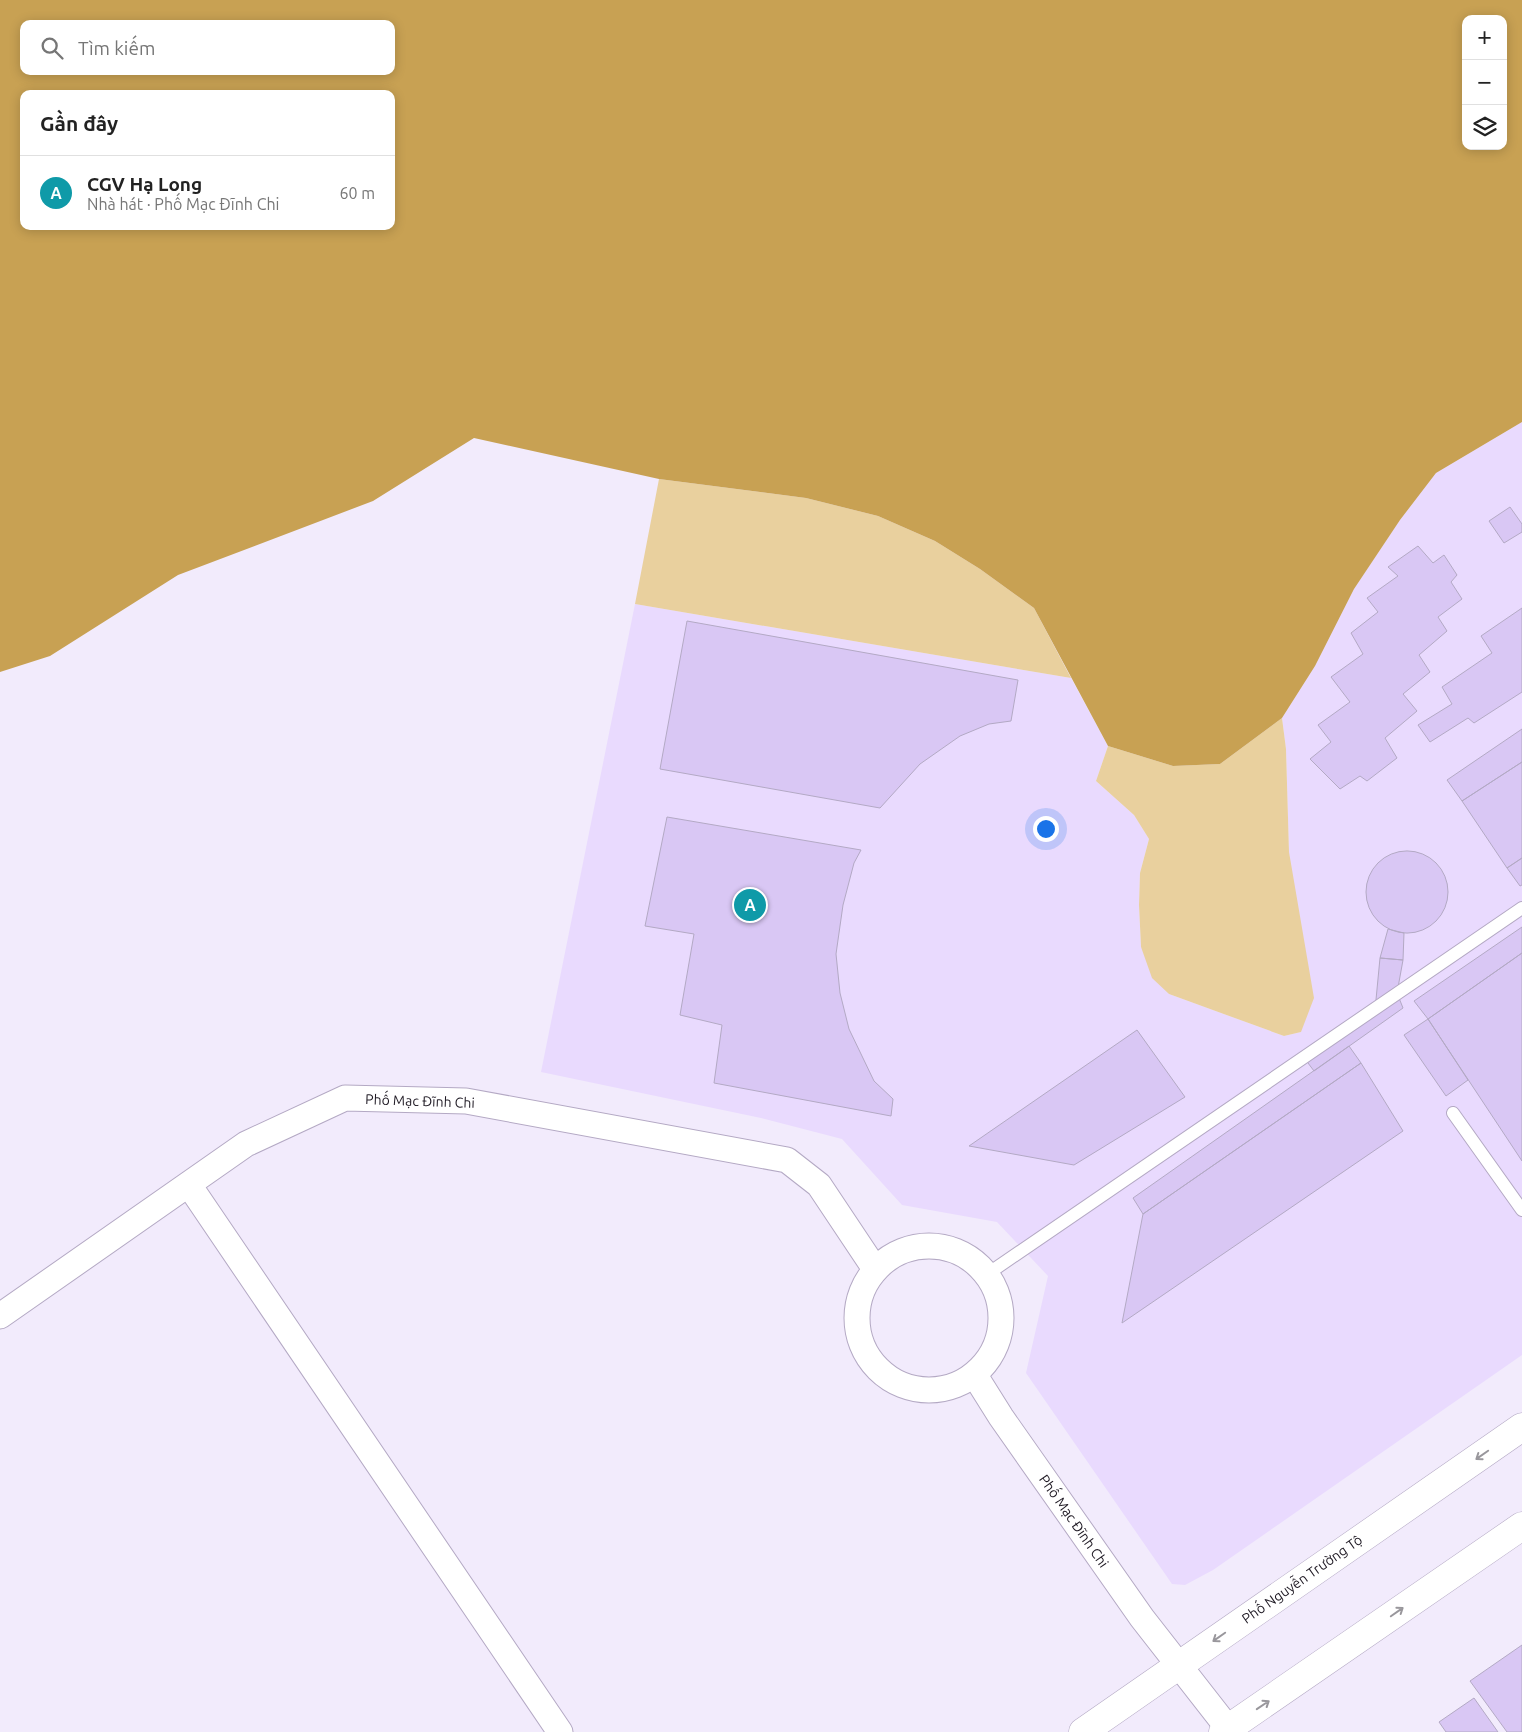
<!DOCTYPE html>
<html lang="vi">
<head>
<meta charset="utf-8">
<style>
	:root { --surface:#fff; --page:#f6f6f6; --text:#222; --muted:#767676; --line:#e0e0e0; --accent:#6f5828 }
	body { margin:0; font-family:Ubuntu,sans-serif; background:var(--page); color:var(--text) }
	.controls { position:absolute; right:15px; top:15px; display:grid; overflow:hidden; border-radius:10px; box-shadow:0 2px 12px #0003 }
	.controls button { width:45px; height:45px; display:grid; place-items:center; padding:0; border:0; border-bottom:1px solid var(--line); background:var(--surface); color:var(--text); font:25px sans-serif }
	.you { position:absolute; left:1045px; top:828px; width:18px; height:18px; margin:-12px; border:4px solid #fff; border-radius:50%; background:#1a73e8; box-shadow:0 0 0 8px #1a73e833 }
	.badge { display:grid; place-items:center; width:32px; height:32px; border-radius:50%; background:var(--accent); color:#fff; font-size:16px; font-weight:700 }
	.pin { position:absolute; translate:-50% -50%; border:2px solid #fff; box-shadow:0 1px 5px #0006 }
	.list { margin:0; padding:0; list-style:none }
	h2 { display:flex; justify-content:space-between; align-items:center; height:65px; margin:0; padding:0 20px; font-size:21px }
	h2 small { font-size:16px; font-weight:400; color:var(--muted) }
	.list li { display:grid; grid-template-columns:32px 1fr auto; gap:15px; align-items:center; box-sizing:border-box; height:75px; padding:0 20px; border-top:1px solid var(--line) }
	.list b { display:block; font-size:19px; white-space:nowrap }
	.list p { margin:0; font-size:16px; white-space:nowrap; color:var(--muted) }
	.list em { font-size:16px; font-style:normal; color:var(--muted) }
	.icon { flex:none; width:28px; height:28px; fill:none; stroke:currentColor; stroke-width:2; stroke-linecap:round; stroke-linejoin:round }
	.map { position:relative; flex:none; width:1522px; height:1732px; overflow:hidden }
	.search { position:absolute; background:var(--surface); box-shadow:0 2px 12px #0003; left:20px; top:20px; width:375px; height:55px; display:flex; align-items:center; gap:12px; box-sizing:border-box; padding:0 18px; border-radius:10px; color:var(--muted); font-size:19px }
	.panel { position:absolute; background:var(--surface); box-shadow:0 2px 12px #0003; left:20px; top:90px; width:375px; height:140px; border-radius:10px }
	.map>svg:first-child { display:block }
	.built { fill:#e9dafe }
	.green { fill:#e9d09e }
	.water { fill:#c8a153; fill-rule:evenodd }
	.building { fill:#d9c7f4; stroke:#b3a9c4 }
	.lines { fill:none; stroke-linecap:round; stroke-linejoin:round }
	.service-casing { stroke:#b4a9c4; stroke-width:14 }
	.minor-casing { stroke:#b4a9c4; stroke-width:27 }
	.tertiary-casing { stroke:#b4a9c4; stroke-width:29 }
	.service { stroke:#fff; stroke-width:12 }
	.minor { stroke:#fff; stroke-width:25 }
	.tertiary { stroke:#fff; stroke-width:28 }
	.oneway { stroke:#99979c }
	.labels { text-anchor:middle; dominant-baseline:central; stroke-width:4; stroke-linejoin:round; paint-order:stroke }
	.street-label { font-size:14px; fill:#1d1822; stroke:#fff }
</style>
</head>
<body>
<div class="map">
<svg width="1522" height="1732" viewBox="0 0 1522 1732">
	<rect width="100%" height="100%" fill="#f2ebfc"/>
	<!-- built -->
	<path class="built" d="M1522,422v933l-309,215 -28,15 -13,-1 -146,-211 22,-97 -51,-54 -95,-17 -60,-66 -81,-21 -220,-46 94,-468 436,74 37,68 -12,35 38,34 15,24 -9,34 -1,32 2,42 28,47 115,42 17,-4 -12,-180 -3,-103 -4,-31 33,-52 39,-77 46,-69 36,-47z"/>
	<!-- green -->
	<path class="green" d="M659,479l147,19 72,18 57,25 45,28 54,39 37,70 -436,-74z
		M1282,718l4,31 3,103 25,146 -13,34 -17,4 -115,-42 -17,-16 -11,-31 -2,-42 1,-32 9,-34 -15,-24 -38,-34 12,-35 65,20 47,-2z"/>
	<!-- water -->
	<path class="water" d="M0,0h1522v422l-86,51 -36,47 -46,69 -39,77 -33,52 -62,46 -47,2 -65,-20 -74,-138 -54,-39 -45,-28 -57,-25 -72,-18 -147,-19 -185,-41 -101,63 -195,74 -128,81 -50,16zM1466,19h37v127h-37zM24,24h367v47h-367zM24,94h367v132h-367z"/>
	<!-- building -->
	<path class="building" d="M1510,507l12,17v8l-18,11 -15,-22z
		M1418,546l15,17 11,-8 13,20 -6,7 11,17 -24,18 9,14 -28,24 11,17 -27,22 14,17 -32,27 12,20 -30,23 -7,-5 -20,13 -30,-30 21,-17 -13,-17 32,-23 -19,-25 32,-23 -12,-21 27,-21 -11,-14 31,-22 -10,-9z
		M1522,608v84l-48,31 -6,-5 -38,24 -12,-17 34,-21 -10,-17 50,-34 -11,-17z
		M687,621l331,59 -7,41 -22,3 -29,12 -40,28 -40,44 -220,-39z
		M1522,729v33l-60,39 -15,-21z
		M1522,762v96l-15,10 -45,-67z
		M667,817l194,33 -7,13 -11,42 -7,49 4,39 9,36 25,52 19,18 -2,17 -177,-33 8,-58 -42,-10 14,-81 -49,-8z
		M1366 892a41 41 0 1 1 82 0a41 41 0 1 1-82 0Z
		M1522,858v27l-2,1 -13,-18z
		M1522,927v26l-94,66 -14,-18z
		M1388,929l16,4 -1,27 -23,-2z
		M1522,953v208l-94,-142z
		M1380,958l23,2 -6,33 6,15 -89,63 -9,-12 70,-49z
		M1428,1019l40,61 -22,16 -42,-61z
		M1137,1030l48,67 -111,68 -105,-19z
		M1349,1046l12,17 -218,151 -10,-16z
		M1361,1063l42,68 -281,192 21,-109z
		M1522,1645v87h-15l-37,-51z
		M1474,1698l24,34h-52l-7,-10z"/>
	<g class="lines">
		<!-- service casing -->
		<g class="service-casing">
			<path id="service" d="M1453,1113l69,97
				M986,1275l536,-367"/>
		</g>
		<!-- minor casing -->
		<g class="minor-casing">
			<path id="minor" d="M189,1185l371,547
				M857 1318a72 72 0 1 1 144 0a72 72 0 1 1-144 0Z
				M0,1316l246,-172 99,-46 121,3 321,59 32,25 56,84
				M974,1374l27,43 141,201 89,114"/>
		</g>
		<!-- tertiary casing -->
		<g class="tertiary-casing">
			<path id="tertiary" d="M1083,1732l439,-305
				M1223,1732l299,-206"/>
		</g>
		<!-- service -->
		<use href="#service" class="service"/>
		<!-- minor -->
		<use href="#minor" class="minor"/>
		<!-- tertiary -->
		<use href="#tertiary" class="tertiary"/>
	</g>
	<!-- one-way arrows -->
	<defs><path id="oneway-shaft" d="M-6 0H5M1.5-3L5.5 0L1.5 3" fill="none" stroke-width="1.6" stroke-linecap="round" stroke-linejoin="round" transform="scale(1.25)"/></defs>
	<g class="oneway">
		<use href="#oneway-shaft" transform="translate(1482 1455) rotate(145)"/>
		<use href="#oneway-shaft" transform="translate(1397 1612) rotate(-35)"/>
		<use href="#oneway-shaft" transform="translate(1219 1637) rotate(145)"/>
		<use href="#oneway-shaft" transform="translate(1263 1705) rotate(-34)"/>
	</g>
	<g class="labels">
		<!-- street labels -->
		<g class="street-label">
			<text transform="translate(420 1101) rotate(2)">Phố Mạc Đĩnh Chi</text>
			<text transform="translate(1074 1521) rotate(55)">Phố Mạc Đĩnh Chi</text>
			<text transform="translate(1302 1579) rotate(-35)">Phố Nguyễn Trường Tộ</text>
		</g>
	</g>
</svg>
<div class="controls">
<button>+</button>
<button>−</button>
<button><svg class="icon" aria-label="layers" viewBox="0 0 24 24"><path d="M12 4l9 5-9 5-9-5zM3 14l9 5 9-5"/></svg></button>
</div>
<div class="you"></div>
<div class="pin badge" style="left:750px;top:905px;background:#0f9aa8">A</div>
<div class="search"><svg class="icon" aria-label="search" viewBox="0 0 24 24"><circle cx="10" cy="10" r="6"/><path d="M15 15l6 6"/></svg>Tìm kiếm</div>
<section class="panel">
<h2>Gần đây<small></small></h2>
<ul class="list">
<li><span class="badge" style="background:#0f9aa8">A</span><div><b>CGV Hạ Long</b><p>Nhà hát · Phố Mạc Đĩnh Chi</p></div><em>60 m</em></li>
</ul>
</section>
</div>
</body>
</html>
